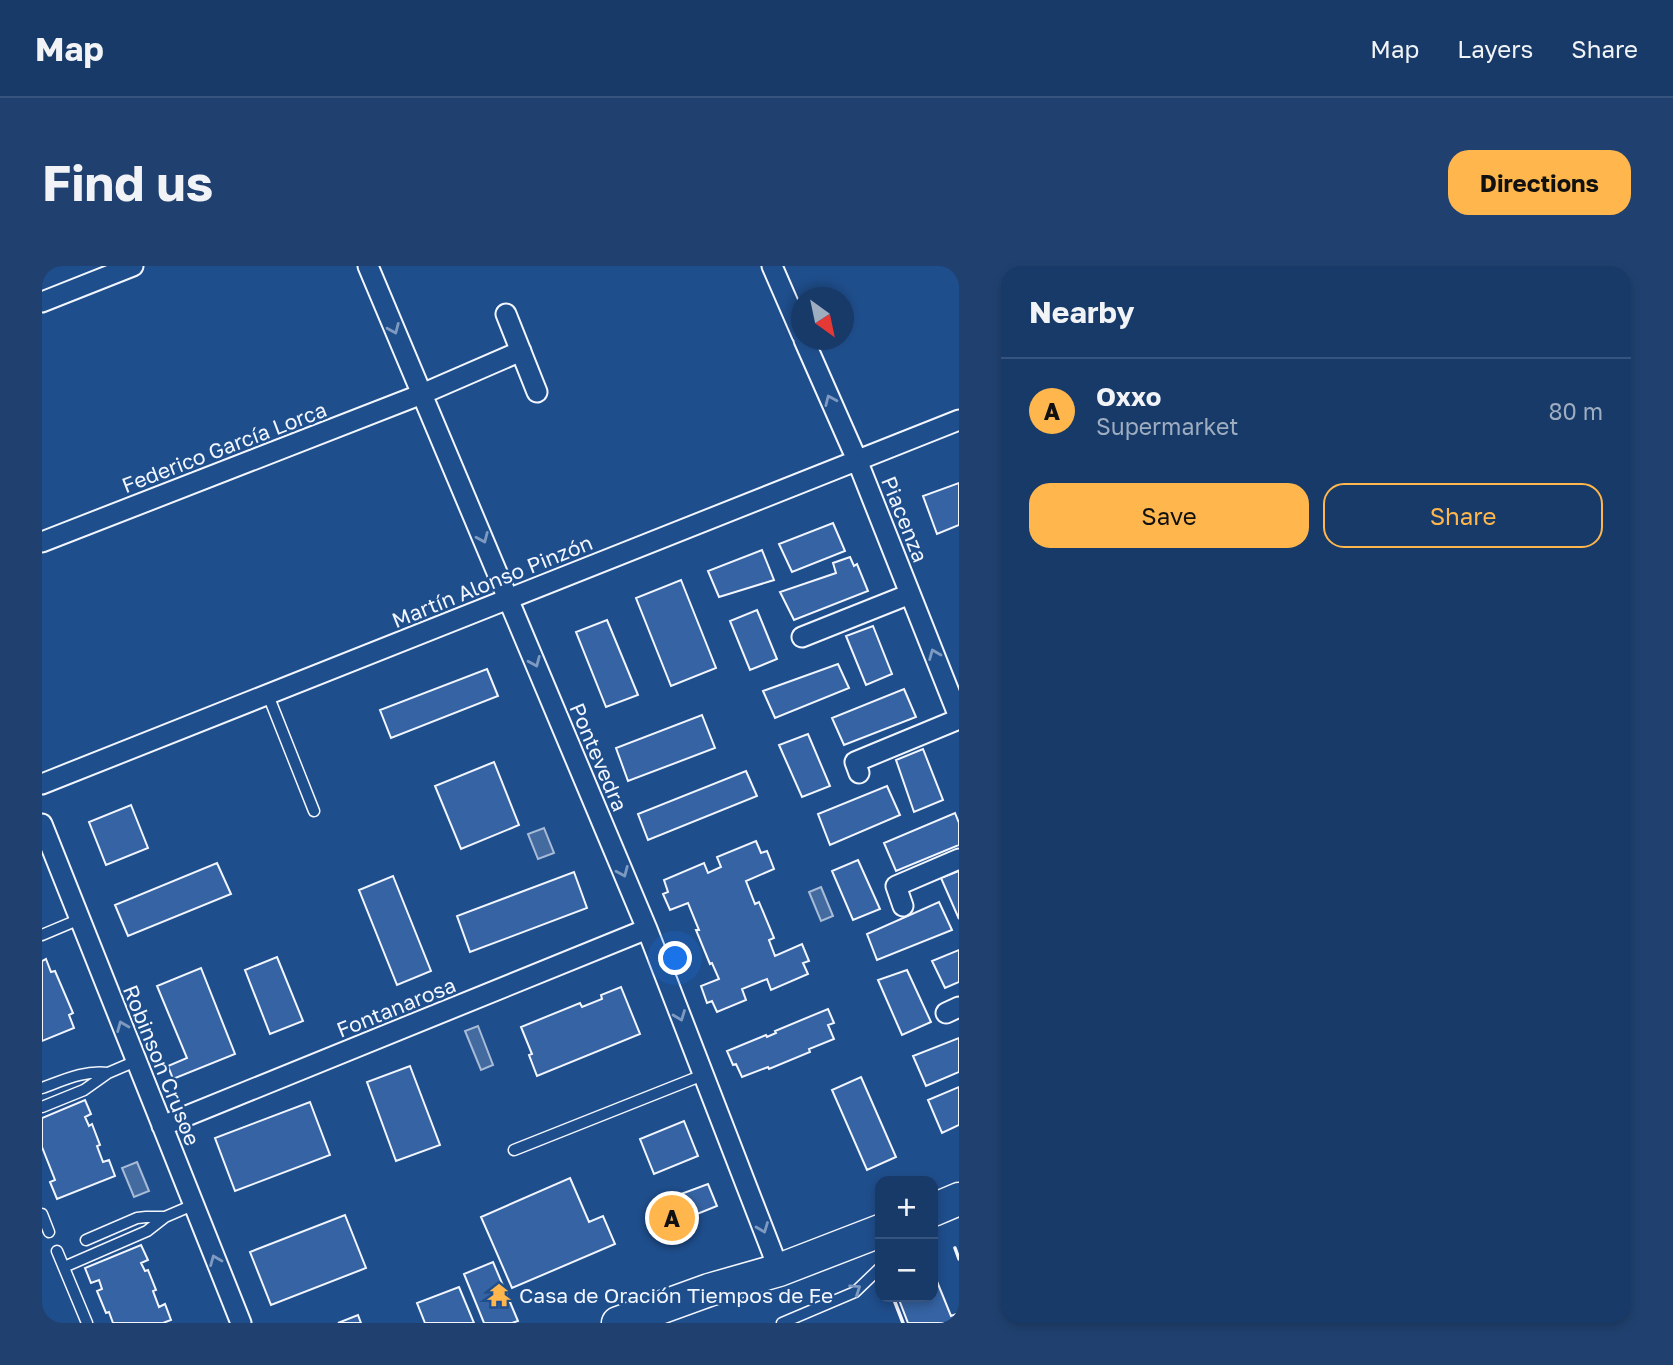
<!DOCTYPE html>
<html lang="en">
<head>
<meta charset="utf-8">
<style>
	:root { --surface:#173a69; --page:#20416f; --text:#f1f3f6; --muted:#9eadc0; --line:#36547d; --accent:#ffb74d }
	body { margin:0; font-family:"Golos Text",sans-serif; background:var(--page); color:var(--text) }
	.controls { position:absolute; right:21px; bottom:21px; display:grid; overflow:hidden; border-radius:14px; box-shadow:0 4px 10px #0003 }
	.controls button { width:63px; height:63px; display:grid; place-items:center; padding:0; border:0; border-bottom:2px solid var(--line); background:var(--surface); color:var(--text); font:35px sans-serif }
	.compass { position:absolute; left:749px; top:21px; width:63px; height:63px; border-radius:50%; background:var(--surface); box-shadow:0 4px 10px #0003; rotate:147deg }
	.you { position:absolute; left:634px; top:693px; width:24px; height:24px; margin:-18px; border:5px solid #fff; border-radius:50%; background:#1a73e8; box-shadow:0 0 0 10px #1a73e833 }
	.badge { display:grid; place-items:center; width:46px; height:46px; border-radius:50%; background:var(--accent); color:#111; font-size:23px; font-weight:700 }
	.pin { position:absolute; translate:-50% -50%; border:4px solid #fff; box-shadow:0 2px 7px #0006 }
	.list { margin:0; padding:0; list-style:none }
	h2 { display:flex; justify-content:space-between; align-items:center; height:91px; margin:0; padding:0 28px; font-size:30px }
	h2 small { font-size:23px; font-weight:400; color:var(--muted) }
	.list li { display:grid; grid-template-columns:46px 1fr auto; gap:21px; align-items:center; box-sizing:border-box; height:105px; padding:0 28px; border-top:2px solid var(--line) }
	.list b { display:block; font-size:26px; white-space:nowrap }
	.list p { margin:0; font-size:23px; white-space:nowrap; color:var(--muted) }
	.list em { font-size:23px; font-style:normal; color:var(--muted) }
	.actions { display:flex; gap:14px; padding:21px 28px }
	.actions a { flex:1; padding:16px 0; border:2px solid var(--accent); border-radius:21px; text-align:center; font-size:24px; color:var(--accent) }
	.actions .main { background:var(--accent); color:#111 }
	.map { position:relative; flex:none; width:917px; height:1057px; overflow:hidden; border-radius:21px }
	header { display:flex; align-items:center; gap:42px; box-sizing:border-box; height:98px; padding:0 35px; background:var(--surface); border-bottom:2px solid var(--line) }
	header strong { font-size:33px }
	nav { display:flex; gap:38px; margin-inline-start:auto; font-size:24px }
	.intro { display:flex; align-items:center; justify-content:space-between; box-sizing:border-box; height:168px; padding:0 42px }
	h1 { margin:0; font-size:49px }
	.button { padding:18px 32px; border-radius:21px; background:var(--accent); color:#111; font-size:24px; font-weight:700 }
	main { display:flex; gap:42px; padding:0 42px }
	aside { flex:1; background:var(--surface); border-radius:21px; box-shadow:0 4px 10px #0003 }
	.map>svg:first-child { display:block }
	.water { fill:#446ba0; stroke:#a8bbd7; stroke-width:2 }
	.building { fill:#3563a3; stroke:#f2f6ff; stroke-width:2 }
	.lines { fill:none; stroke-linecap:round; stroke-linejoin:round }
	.service-casing { stroke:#f2f6ff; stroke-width:13 }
	.minor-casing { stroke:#f2f6ff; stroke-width:23 }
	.primary-casing { stroke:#f2f6ff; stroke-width:35 }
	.service { stroke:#1f4e8c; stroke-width:10 }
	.minor { stroke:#1f4e8c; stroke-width:19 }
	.primary { stroke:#1f4e8c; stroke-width:32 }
	.wall { stroke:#f2f6ff; stroke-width:3.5 }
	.oneway { stroke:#7e9ac0 }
	.labels { text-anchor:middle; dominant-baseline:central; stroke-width:5; stroke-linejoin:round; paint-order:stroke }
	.street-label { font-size:21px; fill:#f2f6ff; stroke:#1f4e8c }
	.poi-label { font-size:21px; fill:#f2f6ff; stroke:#1f4e8c; text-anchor:start }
</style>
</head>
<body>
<header>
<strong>Map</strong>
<nav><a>Map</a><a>Layers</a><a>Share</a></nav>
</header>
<div class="intro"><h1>Find us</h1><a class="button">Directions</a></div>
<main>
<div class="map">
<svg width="917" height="1057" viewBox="0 0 917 1057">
	<rect width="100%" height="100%" fill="#1f4e8c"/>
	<!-- water -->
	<path class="water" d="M502,562l10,25 -16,6 -10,-25z
		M779,621l12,29 -12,5 -12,-29z
		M436,760l15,39 -12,5 -16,-39z
		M95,896l12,29 -15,6 -12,-29z"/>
	<!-- building -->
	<path class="building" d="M917,217v42l-22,9 -14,-38z
		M791,257l12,28 -53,21 -13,-28z
		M720,284l12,30 -55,17 -11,-26z
		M808,291l4,9 3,-2 11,27 -74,29 -14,-28 56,-19 -3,-10z
		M639,314l35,88 -45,18 -35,-88z
		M715,344l20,49 -27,11 -20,-49z
		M565,354l31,75 -32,12 -30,-75z
		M831,360l19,48 -26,11 -20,-49z
		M796,398l11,24 -74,30 -12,-27z
		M445,403l11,27 -107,42 -11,-28z
		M862,423l12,28 -72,28 -12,-27z
		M660,449l13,33 -87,33 -12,-33z
		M766,468l22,52 -28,11 -23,-52z
		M881,483l20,51 -29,12 -18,-52z
		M452,496l25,63 -58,24 -26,-63z
		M704,505l11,25 -109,44 -10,-26z
		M845,520l13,29 -70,30 -12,-31z
		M89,539l17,43 -42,17 -17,-43z
		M913,547l4,10v22l-63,26 -12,-28z
		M714,575l5,12 6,-2 7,18 -28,12 9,23 4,-2 15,36 -5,2 6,16 27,-12 7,17 -6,2 5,11 -37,16 -4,-11 -25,10 4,11 -29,12 -5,-11 -5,2 -6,-17 18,-7 -7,-16 -2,1 -14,-34h3l-11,-27 -18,7 -7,-16 5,-2 -4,-12 40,-17 4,10 13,-6 -4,-10z
		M816,594l22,49 -27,11 -21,-49z
		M175,597l14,31 -103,42 -13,-31z
		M917,605v48l-18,-41z
		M532,606l13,36 -117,44 -13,-36z
		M351,610l38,95 -34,14 -38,-95z
		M897,636l13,28 -75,30 -10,-26z
		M917,684v32l-14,6 -13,-27z
		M235,691l26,64 -33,13 -25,-64z
		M4,693l5,13 4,-1 18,42 -4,2 5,13 -32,13v-80z
		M159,702l34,86 -62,25 -5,-13 19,-8 -30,-72z
		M865,704l24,52 -29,13 -24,-55z
		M579,721l19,47 -103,42 -8,-21 3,-1 -11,-27 59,-24 2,4 20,-8 -1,-4z
		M786,743l6,14 -6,2 6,14 -25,10 1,3 -41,17 -1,-2 -26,10 -6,-13 -3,1 -6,-14 39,-16 1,2 9,-4 -1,-2z
		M917,772v34l-33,14 -13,-30z
		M368,800l30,79 -44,16 -29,-79z
		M819,811l35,80 -29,13 -35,-80z
		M917,821v38l-17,8 -14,-33z
		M43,834l6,14 -6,3 4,9 3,-2 8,21 -3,1 6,16 6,-2 6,16 -58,23 -7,-17 5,-2 -13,-33v-29z
		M268,836l20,53 -95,36 -20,-53z
		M642,855l14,35 -44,18 -14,-35z
		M528,912l19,44 14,-6 12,28 -103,44 -31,-71z
		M666,918l9,22 -57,23 -9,-24z
		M303,949l21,53 -95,37 -21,-53z
		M99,979l7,15 -7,3 4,8 3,-1 8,20 -3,1 6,16 6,-3 6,16 -8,3h-50l-4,-11 -3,1 -9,-22 5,-2 -3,-9 -8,3 -6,-15z
		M451,996l25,59 -6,2h-28l-20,-49z
		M894,1013l15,37 8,-3v10h-51l-10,-26h35v-17z
		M417,1021l15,36h-49l-8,-20z
		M316,1049l3,8h-23z"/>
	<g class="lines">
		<!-- service casing -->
		<g class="service-casing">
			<path id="service" d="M226,429l46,116
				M0,669l38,-16
				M0,822c22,-8 42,-18 66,-15
				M0,841l42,-17 24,-17 28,-12
				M472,884l189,-75
				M0,948l7,18
				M44,974l51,-22 9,-1h19
				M15,985l30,72
				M22,1001l83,-36 18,-14 28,-12
				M740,1057l73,-31 25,-24"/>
		</g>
		<!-- minor casing -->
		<g class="minor-casing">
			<path id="minor" d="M326,0l279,663 132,341
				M730,0l30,69
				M0,36l91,-36
				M464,48l31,78
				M762,74l53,120 102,257
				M0,276l380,-148 99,-43
				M760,371l108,-43
				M817,507l-4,-11 104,-43
				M0,518l917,-364
				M0,558l199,499
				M861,640l-7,-20 63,-27
				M904,747l13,-6
				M120,860l485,-197"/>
		</g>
		<!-- primary casing -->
		<g class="primary-casing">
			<path id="primary" d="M891,944l26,-11
				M576,1057l91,-33 70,-20 101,-39"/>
		</g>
		<!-- service -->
		<use href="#service" class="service"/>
		<!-- minor -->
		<use href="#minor" class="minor"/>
		<!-- primary -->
		<use href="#primary" class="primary"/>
		<!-- wall -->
		<path class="wall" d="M913,982l4,11
			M851,1031l10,26"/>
	</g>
	<!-- one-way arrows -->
	<defs><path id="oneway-chevron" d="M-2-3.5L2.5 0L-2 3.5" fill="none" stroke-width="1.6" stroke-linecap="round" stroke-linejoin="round" transform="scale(1.75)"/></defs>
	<g class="oneway">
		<use href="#oneway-chevron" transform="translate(352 63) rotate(67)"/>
		<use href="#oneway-chevron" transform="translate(788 134) rotate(-114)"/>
		<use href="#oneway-chevron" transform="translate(441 272) rotate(67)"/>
		<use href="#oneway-chevron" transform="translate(892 388) rotate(-112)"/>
		<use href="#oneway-chevron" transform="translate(493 396) rotate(67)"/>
		<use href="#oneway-chevron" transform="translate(581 606) rotate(67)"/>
		<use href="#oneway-chevron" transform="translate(638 750) rotate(69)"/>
		<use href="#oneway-chevron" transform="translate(80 760) rotate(-112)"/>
		<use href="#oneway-chevron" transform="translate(721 962) rotate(69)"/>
		<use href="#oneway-chevron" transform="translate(173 994) rotate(-112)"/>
		<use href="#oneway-chevron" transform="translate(814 1023) rotate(-34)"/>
	</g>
	<!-- icons -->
	<defs>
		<g id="temple-bare" transform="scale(1.89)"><path d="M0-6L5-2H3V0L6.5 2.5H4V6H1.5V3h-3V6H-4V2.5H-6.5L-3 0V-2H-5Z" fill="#ffb74d" stroke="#1f4e8c" stroke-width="2.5" paint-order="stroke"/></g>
	</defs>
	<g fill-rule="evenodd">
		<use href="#temple-bare" x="457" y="1029"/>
	</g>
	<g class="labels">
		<!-- street labels -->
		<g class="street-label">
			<text transform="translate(182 181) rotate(-21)">Federico García Lorca</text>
			<text transform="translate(863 253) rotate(68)">Piacenza</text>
			<text transform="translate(450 315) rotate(-22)">Martín Alonso Pinzón</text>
			<text transform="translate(557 491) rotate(67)">Pontevedra</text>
			<text transform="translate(354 741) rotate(-22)">Fontanarosa</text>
			<text transform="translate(120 799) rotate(68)">Robinson Crusoe</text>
		</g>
		<!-- poi labels -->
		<g class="poi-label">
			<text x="477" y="1029">Casa de Oración Tiempos de Fe</text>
		</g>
	</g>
</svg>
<div class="controls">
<button>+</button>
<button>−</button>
</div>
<svg class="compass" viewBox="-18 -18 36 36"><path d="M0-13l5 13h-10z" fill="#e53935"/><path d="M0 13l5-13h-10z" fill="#9eadc0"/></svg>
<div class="you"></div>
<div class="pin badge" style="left:630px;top:952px">A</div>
</div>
<aside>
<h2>Nearby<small></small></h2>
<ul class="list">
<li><span class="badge">A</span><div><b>Oxxo</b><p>Supermarket</p></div><em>80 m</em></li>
</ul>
<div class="actions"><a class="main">Save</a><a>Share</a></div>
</aside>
</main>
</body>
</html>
